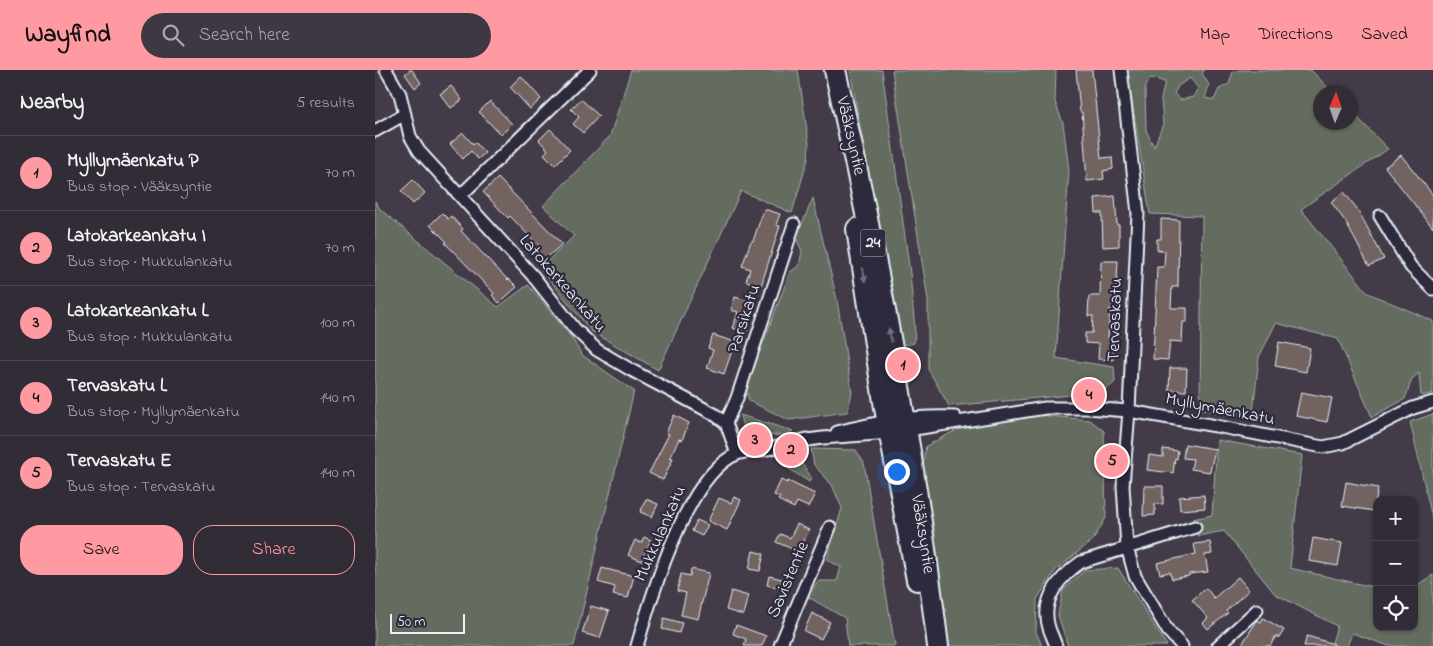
<!DOCTYPE html>
<html lang="en">
<head>
<meta charset="utf-8">
<style>
	:root { --surface:#322c36; --page:#3d3842; --text:#f1f3f6; --muted:#a8a7ad; --line:#4d4851; --accent:#ff9aa2 }
	body { margin:0; font-family:"Indie Flower",sans-serif; background:var(--page); color:var(--text) }
	.controls { position:absolute; right:15px; bottom:15px; display:grid; overflow:hidden; border-radius:10px; box-shadow:0 1px 4px #0004 }
	.controls button { width:45px; height:45px; display:grid; place-items:center; padding:0; border:0; border-bottom:1px solid var(--line); background:var(--surface); color:var(--text); font:25px sans-serif }
	.compass { position:absolute; left:938px; top:15px; width:45px; height:45px; border-radius:50%; background:var(--surface); box-shadow:0 1px 4px #0004; rotate:2deg }
	.scale { position:absolute; left:15px; bottom:12px; width:75px; box-sizing:border-box; padding-left:5px; border:2px solid #e8f1f8; border-top:0; font-size:14px; line-height:18px; white-space:nowrap; color:#e8f1f8; -webkit-text-stroke:4px #2f2a3d; paint-order:stroke }
	.you { position:absolute; left:521px; top:401px; width:18px; height:18px; margin:-12px; border:4px solid #fff; border-radius:50%; background:#1a73e8; box-shadow:0 0 0 8px #1a73e833 }
	.badge { display:grid; place-items:center; width:32px; height:32px; border-radius:50%; background:var(--accent); color:#111; font-size:16px; font-weight:700 }
	.pin { position:absolute; translate:-50% -50%; border:2px solid #fff; box-shadow:0 1px 5px #0006 }
	.list { margin:0; padding:0; list-style:none }
	h2 { display:flex; justify-content:space-between; align-items:center; height:65px; margin:0; padding:0 20px; font-size:21px }
	h2 small { font-size:16px; font-weight:400; color:var(--muted) }
	.list li { display:grid; grid-template-columns:32px 1fr auto; gap:15px; align-items:center; box-sizing:border-box; height:75px; padding:0 20px; border-top:1px solid var(--line) }
	.list b { display:block; font-size:19px; white-space:nowrap }
	.list p { margin:0; font-size:16px; white-space:nowrap; color:var(--muted) }
	.list em { font-size:16px; font-style:normal; color:var(--muted) }
	.actions { display:flex; gap:10px; padding:15px 20px }
	.actions a { flex:1; padding:11px 0; border:1px solid var(--accent); border-radius:20px; text-align:center; font-size:18px; color:var(--accent) }
	.actions .main { background:var(--accent); color:#111 }
	.icon { flex:none; width:28px; height:28px; fill:none; stroke:currentColor; stroke-width:2; stroke-linecap:round; stroke-linejoin:round }
	.map { position:relative; flex:none; width:1058px; height:576px; overflow:hidden }
	header { display:flex; align-items:center; gap:30px; box-sizing:border-box; height:70px; padding:0 25px; background:var(--accent); color:#111 }
	header strong { font-size:24px }
	nav { display:flex; gap:28px; margin-inline-start:auto; font-size:18px }
	.search { width:350px; height:45px; background:var(--page); display:flex; align-items:center; gap:12px; box-sizing:border-box; padding:0 18px; border-radius:28px; color:var(--muted); font-size:19px }
	main { display:flex }
	aside { flex:1; background:var(--surface) }
	.map>svg:first-child { display:block }
	.green { fill:#646c5f; stroke:#a6aeac; fill-rule:evenodd }
	.building { fill:#736360; stroke:#e8f1f8 }
	.lines { fill:none; stroke-linecap:round; stroke-linejoin:round }
	.street-casing { stroke:#e8f1f8; stroke-width:15 }
	.highway-casing { stroke:#e8f1f8; stroke-width:24 }
	.street { stroke:#2f2a3d; stroke-width:11 }
	.highway { stroke:#2f2a3d; stroke-width:20 }
	.oneway { fill:#70707e }
	.labels { text-anchor:middle; dominant-baseline:central; stroke-width:4.5; stroke-linejoin:round; paint-order:stroke }
	.shield { fill:#2f2a3d; stroke:#b0b5c0; stroke-width:1 }
	.shield-label { font-size:16px; font-weight:bold; fill:#e8f1f8 }
	.street-label { font-size:18px; fill:#e8f1f8; stroke:#2f2a3d }
</style>
</head>
<body>
<header>
<strong>Wayfind</strong>
<div class="search"><svg class="icon" aria-label="search" viewBox="0 0 24 24"><circle cx="10" cy="10" r="6"/><path d="M15 15l6 6"/></svg>Search here</div>
<nav><a>Map</a><a>Directions</a><a>Saved</a></nav>
</header>
<main>
<aside>
<h2>Nearby<small>5 results</small></h2>
<ul class="list">
<li><span class="badge">1</span><div><b>Myllymäenkatu P</b><p>Bus stop · Vääksyntie</p></div><em>70 m</em></li>
<li><span class="badge">2</span><div><b>Latokarkeankatu I</b><p>Bus stop · Mukkulankatu</p></div><em>70 m</em></li>
<li><span class="badge">3</span><div><b>Latokarkeankatu L</b><p>Bus stop · Mukkulankatu</p></div><em>100 m</em></li>
<li><span class="badge">4</span><div><b>Tervaskatu L</b><p>Bus stop · Myllymäenkatu</p></div><em>140 m</em></li>
<li><span class="badge">5</span><div><b>Tervaskatu E</b><p>Bus stop · Tervaskatu</p></div><em>140 m</em></li>
</ul>
<div class="actions"><a class="main">Save</a><a>Share</a></div>
</aside>
<div class="map">
<svg width="1058" height="576" viewBox="0 0 1058 576">
	<rect width="100%" height="100%" fill="#433b48"/>
	<filter id="ink" filterUnits="userSpaceOnUse"><feTurbulence type="fractalNoise" baseFrequency=".02" numOctaves="2"/><feDisplacementMap in="SourceGraphic" scale="10" xChannelSelector="R" yChannelSelector="G"/><feConvolveMatrix kernelMatrix="1 2 1 2 8 2 1 2 1" color-interpolation-filters="sRGB"/></filter>
	<g filter="url(#ink)">
		<!-- green -->
		<path class="green" d="M256,0h167l11,74 -1,15 -16,54 -51,-22 -83,179 -67,-39 -51,-63 34,-32 -31,-30 67,-70z
			M475,0h32l28,203 5,58 -1,12 -9,2 -7,-6 -2,-9z
			M517,0h164l-1,32 8,21 6,47 -13,188 58,9 1,15 -8,7h-27l-9,6 -122,11 -21,-37v-69z
			M752,0h78l-3,3 7,12 -4,13 9,2 5,-11 10,-5 4,-12 6,-2h72l21,22h-11v30h30v-11l37,38 -87,60 67,84 65,28v72l-12,3 -2,-23 -7,6 -7,20 -33,18 -34,-78 -62,-16 -17,34 -6,55 -15,4 -38,-7 2,-193 -52,-2zM776,8l14,4 -4,17 2,25 -9,23 -8,-17 -1,-43zM815,8l8,10 -5,9 -12,3 -7,-6 4,-8z
			M438,128l24,102 15,93 -5,19 -58,8 -40,-19 -3,-13 44,-116 9,-6 3,-15 -6,-13z
			M0,131l5,8 118,98 30,-22 42,50 12,20 52,36 -60,255h-199z
			M1058,344v108l-23,-100z
			M365,345l53,16c-8,7 -38,5 -47,-2 -4,-3 -5,-9 -6,-14z
			M663,345l52,5 14,11 2,87 -13,22 -37,30 -19,29 -1,33 6,14h-94l-26,-176 4,-24 36,-19z
			M842,370l85,15 -12,113 87,20v39h37v-40l19,-12v71h-44l-37,-13 -5,13h-16l6,-20 -62,-32 -51,-63 -26,5 -5,-17 19,-4z
			M436,379l45,1 8,13 31,183h-47l-3,-28 -37,-21 10,-16h19l4,-14 -14,-7 15,-52 -10,-23 -18,-20z
			M420,383l16,24 -2,5 -27,-18 -4,-9z
			M743,498l49,78h-99l-10,-31 5,-25 22,-20z"/>
		<!-- building -->
		<path class="building" d="M35,0h2l9,13 -6,5 -10,-14z
			M701,0h16l9,88 11,-1 1,12 -10,2 1,8 -17,2 -5,-69h-2z
			M146,6l20,23 -11,10 -20,-22z
			M76,16l11,14 -11,8 -11,-14z
			M206,29l18,17 -16,17 -10,-9 6,-7 -8,-8z
			M115,31l22,23 -11,11 -22,-23z
			M175,59l20,21 -15,15 -11,-11 4,-4 -9,-10z
			M88,63l10,11 2,-2 10,11 -7,6 -7,-8 -8,8 -13,-15z
			M1026,85l32,40v33l-48,-61z
			M123,108l64,66 -19,17 -7,-8 5,-5 -31,-32 -2,2 -25,-26z
			M38,110l12,13 -12,11 -12,-13z
			M969,122l14,18 26,49 -15,7 -24,-45 -14,-19z
			M740,126l2,29h2v21l-16,1 -1,-34h-6l-1,-15z
			M389,139l16,5 -4,11 4,1 -19,60 -15,-5 4,-12 -8,-3 9,-25h2z
			M67,143l6,6 3,-3 12,13 -2,2 47,49 1,-1 8,8 -18,16 -7,-8 2,-2 -49,-50 2,-1 -17,-17z
			M786,149l18,1 -1,67h-6l-1,21h16v14h-4l-1,20 -12,-1 -2,19 -15,-1 4,-92h7l1,-16 -8,-1v-11h4z
			M726,191h17l-2,36 3,1 -1,12 -8,-1 -2,29 6,1 -1,21 -15,-1 1,-15 -14,-1v-10h7l1,-17h-5l1,-20h11z
			M360,227l20,6 -9,30 -13,-5 5,-16 -7,-2z
			M338,265l22,7 -11,32 -17,-6 6,-18 -5,-2z
			M904,272l31,6 -4,24 -31,-6z
			M795,298h17l-1,23 -17,-1z
			M926,322l31,6 -5,24 -31,-6z
			M299,345l15,8 -7,17 -3,-1 -9,18 3,1 -10,22 -14,-7 20,-39 -3,-1z
			M810,374l30,5 -5,23 -19,-3 2,-10 -10,-1z
			M788,379l15,2 -1,8 -2,-1 -2,15 -26,-3 2,-15 14,2z
			M406,410l6,3 1,-2 27,13 -7,13 -11,-5 -3,6 -16,-8 2,-3 -6,-2z
			M971,412l32,6 -4,23 -32,-5z
			M769,416h19v18h-8v11l-12,1z
			M829,425l1,13 -25,2 -1,-13z
			M359,427l7,3 -14,30 -19,-9 11,-23 12,5z
			M271,429l12,5 -6,13 -12,-5z
			M322,450l11,5 -6,11 -10,-5z
			M422,454l12,6 -10,22 -23,-10 4,-8 10,4z
			M269,467l7,3 -9,21 -14,-6 7,-15 6,3z
			M938,468l29,5 -4,23 -29,-5z
			M835,472l2,12 -7,1 3,17 -19,2v2l-17,3 -2,-7 -10,2 -3,-11 39,-9 -2,-10z
			M378,481l11,3 -4,17 -11,-2z
			M227,498l32,8 -6,22 -15,-3 2,-8 -17,-5z
			M316,499l18,4 -11,46 -17,-4 5,-22 -9,-2 4,-17 9,2z
			M394,506l13,3 -2,9 -13,-3z
			M863,507l11,13 -23,21 2,2 -20,16 -5,-6 5,-5 -16,-18 14,-12 8,10z
			M356,521l17,5 -5,19 -17,-5z
			M216,536l18,5 -9,27 -18,-5z
			M437,543l18,9 -9,17 -17,-8z
			M289,548l18,5 -3,10 -17,-4z
			M888,548l21,12 -5,8 -3,-2 -6,10h-29l15,-24 1,-2 4,2z
			M361,555l30,11 -4,10h-18l2,-7 -13,-5z
			M932,566l27,8v2h-30z"/>
		<g class="lines">
			<!-- street casing -->
			<g class="street-casing">
				<path id="street" d="M11,0l14,24 10,42 9,15 114,125 42,53 22,21 34,20 83,44 12,9 11,31
					M746,0l17,143 -9,198 -6,75 4,61 8,29 33,55 14,15
					M0,61l30,-17
					M85,126l130,-126
					M1005,146l31,51 22,22
					M351,353l11,-25 57,-174
					M462,362c41,-10 76,-17 118,-15
					M425,371l23,-3 67,-5 155,-25h42l42,3 87,15 107,21 20,-4 70,-35 20,-6
					M262,576c14,-49 50,-172 100,-192 7,-3 18,-3 26,-4 15,-3 30,-7 44,-11
					M405,576l50,-119
					M681,576c-2,-6 -5,-12 -7,-18 -9,-29 11,-51 32,-66l114,-35
					M843,576l39,-36"/>
			</g>
			<!-- highway casing -->
			<g class="highway-casing">
				<path id="highway" d="M460,0c43,190 79,382 103,576
					M482,159l28,179 32,172"/>
			</g>
			<!-- street -->
			<use href="#street" class="street"/>
			<!-- highway -->
			<use href="#highway" class="highway"/>
		</g>
		<!-- one-way arrows -->
		<defs><path id="oneway-solid" d="M-6-.8H1V-3.2L6.5 0L1 3.2V.8H-6Z" transform="scale(1.25)"/></defs>
		<g class="oneway">
			<use href="#oneway-solid" transform="translate(489 205) rotate(81)"/>
			<use href="#oneway-solid" transform="translate(515 265) rotate(-100)"/>
		</g>
	</g>
	<g class="labels">
		<!-- shield labels -->
		<rect class="shield" x="485.5" y="159.5" width="25" height="27" rx="4"/>
		<g class="shield-label">
			<text x="498" y="173">24</text>
		</g>
		<!-- street labels -->
		<g class="street-label">
			<text transform="translate(475 66) rotate(77)">Vääksyntie</text>
			<text transform="translate(187 214) rotate(49)">Latokarkeankatu</text>
			<text transform="translate(370 249) rotate(-72)">Parsikatu</text>
			<text transform="translate(741 250) rotate(-88)">Tervaskatu</text>
			<text transform="translate(845 340) rotate(11)">Myllymäenkatu</text>
			<text transform="translate(286 464) rotate(-66)">Mukkulankatu</text>
			<text transform="translate(547 464) rotate(81)">Vääksyntie</text>
			<text transform="translate(414 510) rotate(-67)">Savistentie</text>
		</g>
	</g>
</svg>
<div class="controls">
<button>+</button>
<button>−</button>
<button><svg class="icon" aria-label="locate" viewBox="0 0 24 24"><circle cx="12" cy="12" r="6"/><path d="M12 2v4M12 18v4M2 12h4M18 12h4"/></svg></button>
</div>
<svg class="compass" viewBox="-18 -18 36 36"><path d="M0-13l5 13h-10z" fill="#e53935"/><path d="M0 13l5-13h-10z" fill="#a8a7ad"/></svg>
<div class="scale">50 m</div>
<div class="you"></div>
<div class="pin badge" style="left:528px;top:295px">1</div>
<div class="pin badge" style="left:416px;top:380px">2</div>
<div class="pin badge" style="left:380px;top:370px">3</div>
<div class="pin badge" style="left:714px;top:325px">4</div>
<div class="pin badge" style="left:737px;top:391px">5</div>
</div>
</main>
</body>
</html>
